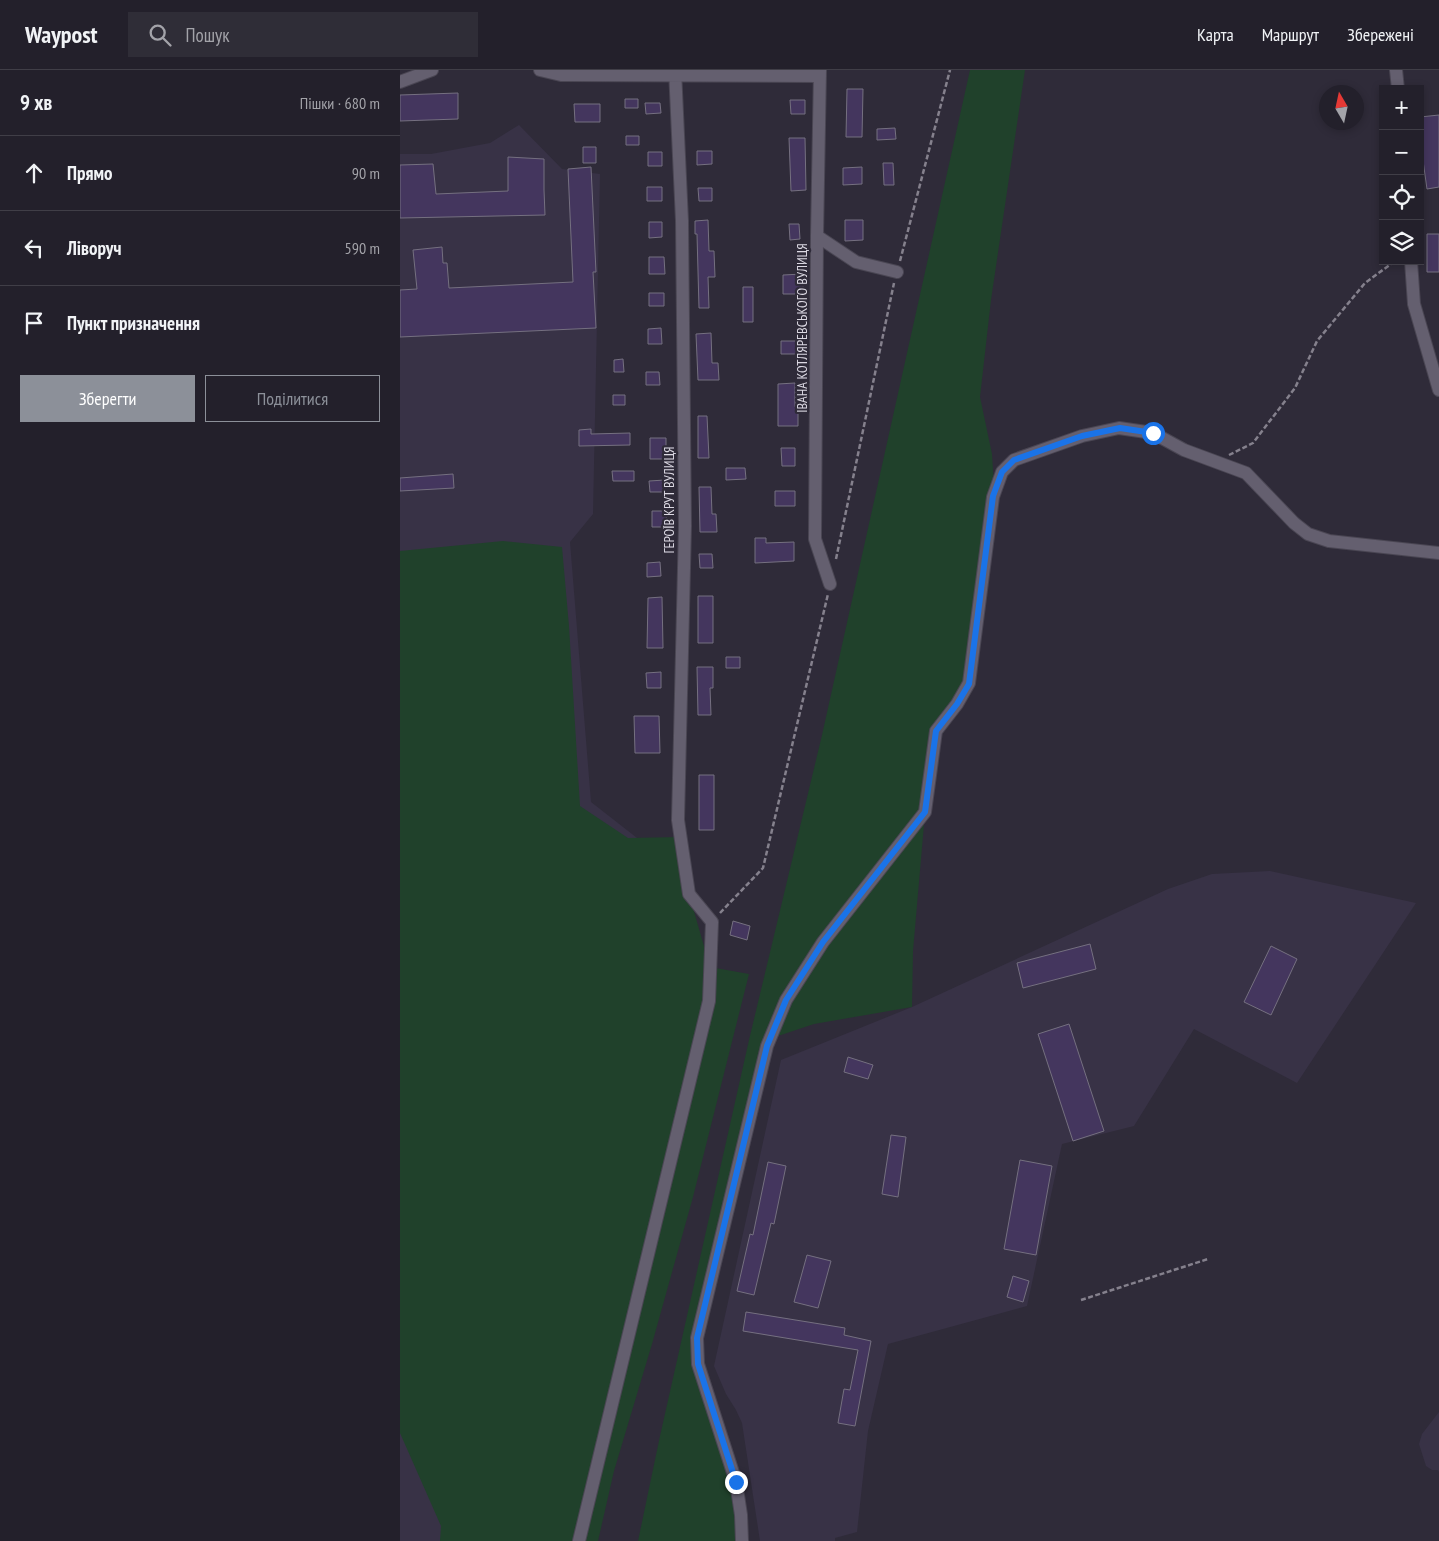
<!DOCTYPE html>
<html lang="uk">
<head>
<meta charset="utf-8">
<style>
	:root { --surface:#23202b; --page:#2f2d37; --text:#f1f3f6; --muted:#a3a3a9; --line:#403e47; --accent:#8c9099 }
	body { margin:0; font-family:"PT Sans Narrow",sans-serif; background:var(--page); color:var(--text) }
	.controls { position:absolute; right:15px; top:15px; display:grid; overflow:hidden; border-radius:0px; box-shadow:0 2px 8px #0003 }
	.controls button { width:45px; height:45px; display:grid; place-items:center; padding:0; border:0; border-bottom:1px solid var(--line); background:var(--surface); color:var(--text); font:25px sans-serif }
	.compass { position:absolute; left:919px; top:15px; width:45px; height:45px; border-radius:50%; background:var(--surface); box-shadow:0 2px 8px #0003; rotate:351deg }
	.stop { position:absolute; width:15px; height:15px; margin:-11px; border:4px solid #1a73e8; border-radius:50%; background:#fff }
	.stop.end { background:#1a73e8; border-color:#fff; box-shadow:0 1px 5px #0008 }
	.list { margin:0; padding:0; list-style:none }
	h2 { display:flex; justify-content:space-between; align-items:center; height:65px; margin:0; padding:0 20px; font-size:21px }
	h2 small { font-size:16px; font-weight:400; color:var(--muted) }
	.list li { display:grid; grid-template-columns:32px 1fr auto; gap:15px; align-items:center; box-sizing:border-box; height:75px; padding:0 20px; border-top:1px solid var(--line) }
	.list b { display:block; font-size:19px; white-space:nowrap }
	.list em { font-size:16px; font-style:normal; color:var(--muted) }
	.actions { display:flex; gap:10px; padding:15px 20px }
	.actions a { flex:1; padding:11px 0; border:1px solid var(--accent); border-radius:0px; text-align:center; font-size:18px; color:var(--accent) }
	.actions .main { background:var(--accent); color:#fff }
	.icon { flex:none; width:28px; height:28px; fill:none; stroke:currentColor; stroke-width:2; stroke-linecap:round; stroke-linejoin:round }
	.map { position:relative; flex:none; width:1039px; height:1471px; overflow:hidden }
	header { display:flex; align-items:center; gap:30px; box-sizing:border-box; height:70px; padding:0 25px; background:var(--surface); border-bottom:1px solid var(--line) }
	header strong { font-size:24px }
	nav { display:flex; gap:28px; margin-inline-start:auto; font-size:18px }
	.search { width:350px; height:45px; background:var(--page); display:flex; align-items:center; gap:12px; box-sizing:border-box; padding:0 18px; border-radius:0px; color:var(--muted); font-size:19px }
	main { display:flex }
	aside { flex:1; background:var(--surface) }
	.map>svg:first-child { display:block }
	.built { fill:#383246 }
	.green { fill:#20412b }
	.building { fill:#44365e; stroke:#757080 }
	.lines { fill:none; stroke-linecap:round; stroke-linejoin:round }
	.minor-casing { stroke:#4a4653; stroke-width:14 }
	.path { stroke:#85818d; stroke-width:2.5; stroke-dasharray:5 2.5; stroke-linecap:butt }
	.minor { stroke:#645f6f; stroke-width:12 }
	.route { stroke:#1a73e8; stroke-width:6 }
	.labels { text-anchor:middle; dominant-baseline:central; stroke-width:4.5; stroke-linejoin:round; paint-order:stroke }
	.street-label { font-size:14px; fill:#dcd9e3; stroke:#2f2b39 }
</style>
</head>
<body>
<header>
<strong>Waypost</strong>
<div class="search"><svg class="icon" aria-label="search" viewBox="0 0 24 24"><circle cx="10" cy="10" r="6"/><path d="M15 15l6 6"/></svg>Пошук</div>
<nav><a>Карта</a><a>Маршрут</a><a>Збережені</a></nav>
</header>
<main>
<aside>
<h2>9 хв<small>Пішки · 680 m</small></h2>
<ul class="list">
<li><svg class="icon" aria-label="ahead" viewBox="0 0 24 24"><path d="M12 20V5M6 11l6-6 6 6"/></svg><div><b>Прямо</b></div><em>90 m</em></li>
<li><svg class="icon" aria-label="left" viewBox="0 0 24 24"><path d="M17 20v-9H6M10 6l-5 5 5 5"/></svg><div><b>Ліворуч</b></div><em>590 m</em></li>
<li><svg class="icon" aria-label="arrive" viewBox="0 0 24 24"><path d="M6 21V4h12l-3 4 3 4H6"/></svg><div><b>Пункт призначення</b></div></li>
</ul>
<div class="actions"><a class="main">Зберегти</a><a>Поділитися</a></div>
</aside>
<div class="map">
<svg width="1039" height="1471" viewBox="0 0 1039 1471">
	<rect width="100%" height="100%" fill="#2f2b39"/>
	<!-- built -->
	<path class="built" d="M119,55l43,44 38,5 -7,340 -23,28 21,260 64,50 -88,689h-167v-1387h31l59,-11z
		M870,801l146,32 -119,180 -103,-54 -60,97 -72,18 -35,162 -139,38 -20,87 -11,101 -22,6v3h-75l-18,-118 -6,-13 -10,-16 -12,-28 67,-306 131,-53 256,-118 44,-15z
		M1039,1342v60l-1,-2h-6l-6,-4 -7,-22 3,-10z"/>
	<!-- green -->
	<path class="green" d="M570,0h55l-34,230 -11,97 12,57 2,31 -25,198 -34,46 -10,84 -12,138 -1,56 -98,17 -45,15 -72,299 39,144 6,59h-104l22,-105 89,-396 73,-305z
		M103,471l59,6 7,79 11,180 48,32 53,-1 8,57 21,73 39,7 -56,223 -41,147 -38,127 -16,70h-158l1,-15 -41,-93v-882z"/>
	<!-- building -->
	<path class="building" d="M447,19h16l-1,48h-16z
		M58,23v26l-58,2v-26z
		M225,29h13v9h-13z
		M390,30h15v14h-14z
		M245,33h15l1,10 -15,1z
		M174,34h26v18h-25z
		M1039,45v72l-12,2 -7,-50v-22z
		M495,58l1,11 -19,1v-11z
		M226,66h13v9h-13z
		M389,68h16l1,52 -15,1z
		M183,77h13v16h-13z
		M297,81h15v13l-15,1z
		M248,82h14v14h-14z
		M108,87l36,2v31l1,25 -145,3v-53l33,-1 3,30 72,-3z
		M483,93h10l1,22h-10z
		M191,97l5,105h-3l3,56 -196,9v-47l17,-1 -4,-39 29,-3 1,16h4l2,25 124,-6 -5,-113z
		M462,97v17l-19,1v-17z
		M247,117h15v14h-15z
		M298,118h14v13h-13z
		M308,150l1,31h5l1,26h-7l1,31h-10l-2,-74h-2v-13z
		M445,150h18v20l-18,1z
		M249,152h13v15l-13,1z
		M389,154h10l1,15 -10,1z
		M1027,164h12v38h-12z
		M249,187h15l1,17h-16z
		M403,204v20h-20v-19z
		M343,217h10v35h-10z
		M249,223h15v13h-15z
		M261,258l1,16h-14v-15z
		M311,263l1,30h6l1,17h-21l-2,-46z
		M381,271h15l1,13h-16z
		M223,289l1,13h-10v-12z
		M246,302h13l1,13h-14z
		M395,313v24h3v19h-20v-42z
		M213,325h12v10h-12z
		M298,346h9l2,42h-11z
		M191,359v5l39,-1v12l-51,1v-16z
		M250,368h16v21h-16z
		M381,378h14v18h-13z
		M326,398h19l1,11 -20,1z
		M212,401h22v10h-21z
		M53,404l1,14 -54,3v-13z
		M265,410v12h-15l-1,-11z
		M299,417h12l1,27h4l1,18h-17z
		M375,421h20v15h-20z
		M252,441h14l1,16h-15z
		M355,468h11v5l28,-1v19l-39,2z
		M299,484h13l1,14h-13z
		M260,492l1,14 -14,1v-14z
		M298,526h15v47h-15z
		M262,527l1,51h-16l1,-50z
		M326,587h14v11h-14z
		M297,597h16v21h-3l1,27h-13z
		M261,602v16h-14l-1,-15z
		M234,646h25l1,37h-25z
		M299,705h15v55h-15z
		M333,851l17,5 -3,14 -17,-5z
		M690,874l6,25 -73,19 -6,-25z
		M871,876l26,13 -26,56 -27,-13z
		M669,954l35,107 -31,10 -35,-107z
		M448,987l25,8 -5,14 -24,-7z
		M491,1065l15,2 -8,60 -16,-3z
		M620,1090l32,6 -16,89 -32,-6z
		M368,1092l18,4 -12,58 -3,-1 -17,72 -17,-4 13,-57 3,1z
		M407,1185l24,6 -13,47 -24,-6z
		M613,1206l16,5 -6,21 -16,-5z
		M346,1242l99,16 -1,7 27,6 -16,85 -17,-3 6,-34 6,1 8,-40 -115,-19z"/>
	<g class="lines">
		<!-- minor casing -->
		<g class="minor-casing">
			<path id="minor" d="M140,0l21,5 259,1
				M420,0l-3,166 -2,303 15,45
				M996,0l2,19
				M0,12l32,-12
				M417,166l39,26 41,10
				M1011,191l3,43 25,86
				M179,1471l130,-540 3,-79 -23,-28 -11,-74 7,-294 -3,-305 -7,-151
				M342,1471l-1,-26 -5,-33 -38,-118 -1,-26 70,-292 19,-46 37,-58 102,-130 11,-81 21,-27 12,-21 24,-186 9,-25 12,-12 68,-24 37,-8 34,5 31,17 62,23 48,50 14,11 21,7 110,12"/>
		</g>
		<!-- path -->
		<path class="path" d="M500,191l50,-191
			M829,385l24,-12 42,-55 22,-47 48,-58 30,-22
			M436,489l58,-276
			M320,843l43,-45 65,-274
			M681,1230l127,-41"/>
		<!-- minor -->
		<use href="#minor" class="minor"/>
	</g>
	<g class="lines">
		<!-- route -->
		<path class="route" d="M336,1412l-38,-118 -1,-26 70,-292 19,-46 37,-58 102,-130 11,-81 21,-27 12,-20 24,-188 9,-24 12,-12 68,-24 38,-8 33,5"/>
	</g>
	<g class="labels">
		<!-- street labels -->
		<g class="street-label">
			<text transform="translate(402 258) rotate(-90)">ІВАНА КОТЛЯРЕВСЬКОГО ВУЛИЦЯ</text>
			<text transform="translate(269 430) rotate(-90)">ГЕРОЇВ КРУТ ВУЛИЦЯ</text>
		</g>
	</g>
</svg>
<div class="controls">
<button>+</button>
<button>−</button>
<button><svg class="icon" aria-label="locate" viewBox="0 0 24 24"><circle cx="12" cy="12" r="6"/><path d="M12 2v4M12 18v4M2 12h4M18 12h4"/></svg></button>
<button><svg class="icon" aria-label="layers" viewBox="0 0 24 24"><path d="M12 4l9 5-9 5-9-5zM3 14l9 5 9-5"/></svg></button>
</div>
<svg class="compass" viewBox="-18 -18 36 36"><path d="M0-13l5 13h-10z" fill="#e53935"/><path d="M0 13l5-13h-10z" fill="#a3a3a9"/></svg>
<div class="stop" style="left:753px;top:363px"></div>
<div class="stop end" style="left:336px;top:1412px"></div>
</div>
</main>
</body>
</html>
